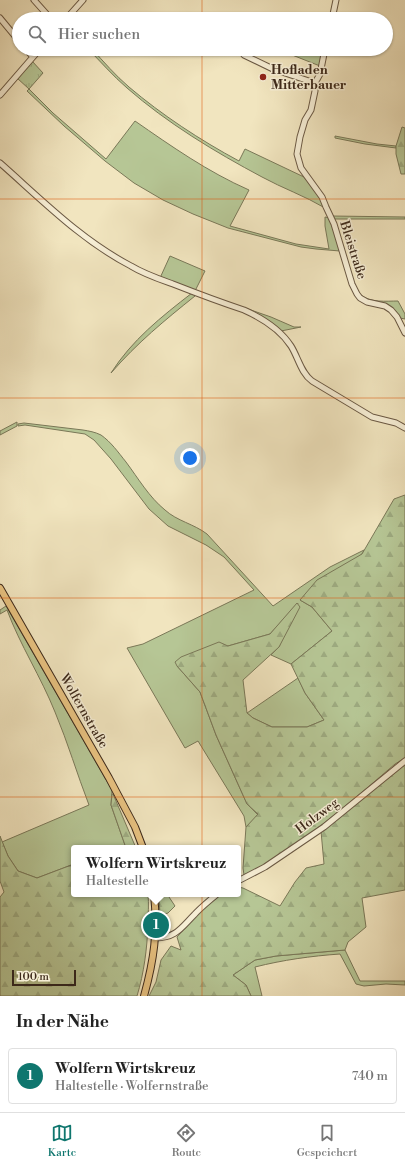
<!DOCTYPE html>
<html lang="de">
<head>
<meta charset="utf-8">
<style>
	:root { --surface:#fff; --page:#f6f6f6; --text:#222; --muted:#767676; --line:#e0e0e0; --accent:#0f766e }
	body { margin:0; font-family:"Libre Bodoni",serif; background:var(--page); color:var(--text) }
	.scale { position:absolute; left:12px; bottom:10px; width:64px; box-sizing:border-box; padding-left:4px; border:2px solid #3d291a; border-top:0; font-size:11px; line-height:14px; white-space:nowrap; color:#3d291a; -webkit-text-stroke:3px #f6eed5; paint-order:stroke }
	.you { position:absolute; left:190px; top:458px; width:14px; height:14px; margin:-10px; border:3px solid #fff; border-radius:50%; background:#1a73e8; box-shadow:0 0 0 6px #1a73e833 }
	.badge { display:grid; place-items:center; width:26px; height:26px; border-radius:50%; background:var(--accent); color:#fff; font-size:13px; font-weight:700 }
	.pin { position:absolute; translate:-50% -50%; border:2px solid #fff; box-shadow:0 1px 4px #0006 }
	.popup { position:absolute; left:71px; top:845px; width:170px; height:52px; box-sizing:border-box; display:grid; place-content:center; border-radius:4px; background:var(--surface); filter:drop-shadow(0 1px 3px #0005); font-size:13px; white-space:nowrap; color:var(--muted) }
	.popup b { font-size:15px; color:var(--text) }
	.popup::after { content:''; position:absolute; left:50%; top:100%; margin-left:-8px; border:8px solid transparent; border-top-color:var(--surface) }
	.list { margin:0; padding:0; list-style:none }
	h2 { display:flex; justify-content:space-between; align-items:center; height:52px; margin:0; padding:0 16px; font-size:17px }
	h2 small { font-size:13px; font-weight:400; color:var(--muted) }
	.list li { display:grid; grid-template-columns:26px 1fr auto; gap:12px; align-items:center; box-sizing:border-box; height:56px; margin:0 8px 8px; padding:0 8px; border:1px solid var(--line); border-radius:4px }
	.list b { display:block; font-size:15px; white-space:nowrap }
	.list p { margin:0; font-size:13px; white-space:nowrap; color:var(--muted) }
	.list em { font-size:13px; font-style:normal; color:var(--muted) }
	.icon { flex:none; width:22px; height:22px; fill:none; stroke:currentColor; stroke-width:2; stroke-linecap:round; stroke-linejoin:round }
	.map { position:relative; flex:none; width:405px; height:996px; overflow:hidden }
	.search { position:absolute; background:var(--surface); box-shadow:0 1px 3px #0004; left:12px; right:12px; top:12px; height:44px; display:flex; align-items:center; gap:10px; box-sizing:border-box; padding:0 14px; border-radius:22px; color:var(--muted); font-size:15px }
	.sheet { height:116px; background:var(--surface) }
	nav { display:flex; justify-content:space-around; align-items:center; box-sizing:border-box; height:56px; border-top:1px solid var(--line); background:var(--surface); font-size:11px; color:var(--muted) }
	nav a { display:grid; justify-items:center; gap:2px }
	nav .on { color:var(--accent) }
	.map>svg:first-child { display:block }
	.grass { fill:#b6c695; stroke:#7a7858 }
	.forest { fill:url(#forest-firs); stroke:#7a7858 }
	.park { fill:url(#park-tufts); stroke:#7a7858 }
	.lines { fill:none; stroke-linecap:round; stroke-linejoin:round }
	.minor-casing { stroke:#6a5843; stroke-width:7 }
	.major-casing { stroke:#3d291a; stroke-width:8 }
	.minor { stroke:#f6eed5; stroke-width:5 }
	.major { stroke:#e8c280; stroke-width:6 }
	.grid { fill:none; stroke:#df570d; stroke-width:1; stroke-opacity:0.55 }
	.poi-dot { fill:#8f2418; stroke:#f6eed5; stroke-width:1.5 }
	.labels { text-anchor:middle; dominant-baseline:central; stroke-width:3; stroke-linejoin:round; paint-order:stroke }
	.poi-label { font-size:13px; font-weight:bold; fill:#3d291a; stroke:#f6eed5; text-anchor:start }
	.street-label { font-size:13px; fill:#3d291a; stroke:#f6eed5 }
</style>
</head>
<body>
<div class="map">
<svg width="405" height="996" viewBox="0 0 405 996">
	<defs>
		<pattern id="forest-firs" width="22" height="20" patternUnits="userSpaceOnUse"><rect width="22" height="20" fill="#b6c695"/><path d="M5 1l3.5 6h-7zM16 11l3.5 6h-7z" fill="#9daa80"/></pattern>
		<pattern id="park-tufts" width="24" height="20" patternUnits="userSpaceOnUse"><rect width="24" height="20" fill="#b6c695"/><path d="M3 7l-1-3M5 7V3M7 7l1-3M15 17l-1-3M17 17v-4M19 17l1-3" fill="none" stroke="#9daa80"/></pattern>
	</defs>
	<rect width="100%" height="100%" fill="#f1e5bf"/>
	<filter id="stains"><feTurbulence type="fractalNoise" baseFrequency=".005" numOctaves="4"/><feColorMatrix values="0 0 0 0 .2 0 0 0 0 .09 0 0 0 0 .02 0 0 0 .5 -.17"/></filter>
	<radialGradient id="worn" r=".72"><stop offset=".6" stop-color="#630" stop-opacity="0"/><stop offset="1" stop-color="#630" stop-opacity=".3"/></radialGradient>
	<!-- grass -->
	<path class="grass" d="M88,49h4c12,13 23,26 37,38 33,28 71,53 110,74l6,-12 59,28 14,18 5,8 2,5c-20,-12 -43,-20 -63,-31 -47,-25 -95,-54 -135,-89 -14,-12 -26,-26 -39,-39z
		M277,49h38l8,3 -3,14z
		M29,89l24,24 53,46 29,-38c36,25 73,51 114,69l-19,36 66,18 33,5 -4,-23v-9l5,1 10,33 -24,-2 -15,-2 -73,-19 -35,-14 -30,-14 -29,-17 -29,-22 -41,-35 -37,-35z
		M335,136l42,8 19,2v2l-31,-4 -30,-6z
		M332,216l73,1v2h-70l-2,1z
		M170,256l35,15 -10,20 -35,-13z
		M192,293l3,3c-30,24 -58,47 -84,77 21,-33 50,-56 81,-80z
		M361,295c10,8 25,6 37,6l7,13v5l-5,-1c-11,-13 -29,-11 -39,-23z
		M245,308l26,9 23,10h7l-20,4z
		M17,422v4l-17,9v-4z
		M24,423l59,7c6,1 12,2 18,5 10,7 17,17 25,27 12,16 23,35 39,48 12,11 29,14 42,24l66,72 57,-39 34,-17 -2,4 -62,46 12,7 20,24 -41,33 -20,-9 8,-8 19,-44 -28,31 -42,12 -51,20 23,26 16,43 31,69 11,11 -12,12 -2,-11 -46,-75 -13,7 -58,-100 16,-4 111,-54 -30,-33 -18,-12 -38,-19 -19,-17 -38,-50 -17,-19 -9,-6 -60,-9 -7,1v-2z
		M6,606l106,184 -1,15 15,43h-52v16l-37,14 -19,-7 -10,-15 -6,-14 87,-37c-12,-31 -21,-62 -34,-93 -14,-35 -35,-67 -48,-102l-7,4v-4z
		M298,678l7,15 19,27 -17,7h-35l-19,-9 -6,-5z
		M345,950l15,31h45v4l-19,-1 -22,2 -8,-2 -16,-30c-29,2 -57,6 -85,13l7,29h-11l-5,-11 -13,-10 22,-15 21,-4z"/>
	<!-- forest -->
	<path class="forest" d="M402,127l3,1v46h-4l-5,-20v-8z
		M405,495v263l-10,6c-35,30 -70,61 -109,86 -14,9 -27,19 -42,25l-1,-7 3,-41 12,-13 -11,-10 -31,-69 -16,-43 -23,-26 -2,-4 6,-5 38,-15 9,4 42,-12 27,-31 3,4 -21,40 -36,33 4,33 6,5 19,9h35l17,-7 -19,-27 -14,-29 41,-33 -20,-24 -12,-7 17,-20 45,-26 32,-55z
		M405,763v127l-43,8 4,29 -18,15 -3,8 -69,6 -21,4 -22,15 13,10 5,11h-102l7,-14 5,-22 10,-14 10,4 -4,-13 29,-32 11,-8 4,-3h17v-7l5,1 37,18 15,-24 11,-14 18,-4 -3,-33z
		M112,794h1l23,54h-10l-15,-43z
		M0,836l8,20 10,15 19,7 37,-14v30h74c1,10 0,21 0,31 -1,24 -4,48 -11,71h-137v-99l4,-5 -4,-11z
		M159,894h11l-1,3 6,9 -7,7 -8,3z"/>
	<!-- park -->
	<path class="park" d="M32,61l11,12 -14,16 -12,-11z"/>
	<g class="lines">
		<!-- minor casing -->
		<g class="minor-casing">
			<path id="minor" d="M34,0l17,19
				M0,18l19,23
				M66,19l17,-19
				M332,19l4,-19
				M325,49l-5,25 -5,9v8l-4,19 -6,10 -5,17 -3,17 4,14 21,29 4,10 8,17 18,60 5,10 3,4 7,4 18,4 6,4 6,7 8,16
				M244,55l29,14 42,14
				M33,57l7,-8
				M0,95l33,-38 -7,-8
				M0,163c42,37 81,77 131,103 13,8 28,13 42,18 23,9 47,18 71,26 18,8 36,19 47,36 7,11 10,27 21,35l60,36 24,6 9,5
				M238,881l27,-14 59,-40 81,-66
				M155,938c21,0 26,-10 39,-23 7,-8 15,-14 23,-21"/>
		</g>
		<!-- major casing -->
		<g class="major-casing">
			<path id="major" d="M0,588l109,190 26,49 8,21
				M144,996c10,-36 14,-65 10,-102"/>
		</g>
		<!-- minor -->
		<use href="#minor" class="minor"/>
		<!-- major -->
		<use href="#major" class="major"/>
	</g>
	<!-- grid -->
	<path class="grid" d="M202,0v19M202,49v947M0,199h405M0,398h405M0,598h405M0,797h405"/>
	<!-- markers -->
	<circle class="poi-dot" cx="263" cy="77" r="4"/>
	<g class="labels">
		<!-- poi labels -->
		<g class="poi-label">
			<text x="271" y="70">Hofladen<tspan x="271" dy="15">Mitterbauer</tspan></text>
		</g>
		<!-- street labels -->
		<g class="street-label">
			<text transform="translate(353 250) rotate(72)">Bleistraße</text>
			<text transform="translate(84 711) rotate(60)">Wolfernstraße</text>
			<text transform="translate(317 816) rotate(-37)">Holzweg</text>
		</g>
	</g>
	<rect width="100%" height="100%" filter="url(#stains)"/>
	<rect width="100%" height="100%" fill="url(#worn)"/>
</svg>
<div class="scale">100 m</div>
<div class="you"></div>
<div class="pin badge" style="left:156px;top:925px">1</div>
<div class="popup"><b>Wolfern Wirtskreuz</b>Haltestelle</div>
<div class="search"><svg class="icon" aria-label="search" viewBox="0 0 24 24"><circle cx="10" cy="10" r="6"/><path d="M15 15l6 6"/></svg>Hier suchen</div>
</div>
<section class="sheet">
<h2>In der Nähe<small></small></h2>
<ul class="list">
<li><span class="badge">1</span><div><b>Wolfern Wirtskreuz</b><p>Haltestelle · Wolfernstraße</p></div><em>740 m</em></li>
</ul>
</section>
<nav>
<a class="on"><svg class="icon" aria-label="map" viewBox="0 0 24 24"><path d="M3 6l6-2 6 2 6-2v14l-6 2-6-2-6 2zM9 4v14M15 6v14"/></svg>Karte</a>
<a><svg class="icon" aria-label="directions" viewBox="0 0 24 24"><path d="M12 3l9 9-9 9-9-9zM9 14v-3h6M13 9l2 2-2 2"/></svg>Route</a>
<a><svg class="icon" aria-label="saved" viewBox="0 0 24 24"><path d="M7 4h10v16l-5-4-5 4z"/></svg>Gespeichert</a>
</nav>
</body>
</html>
